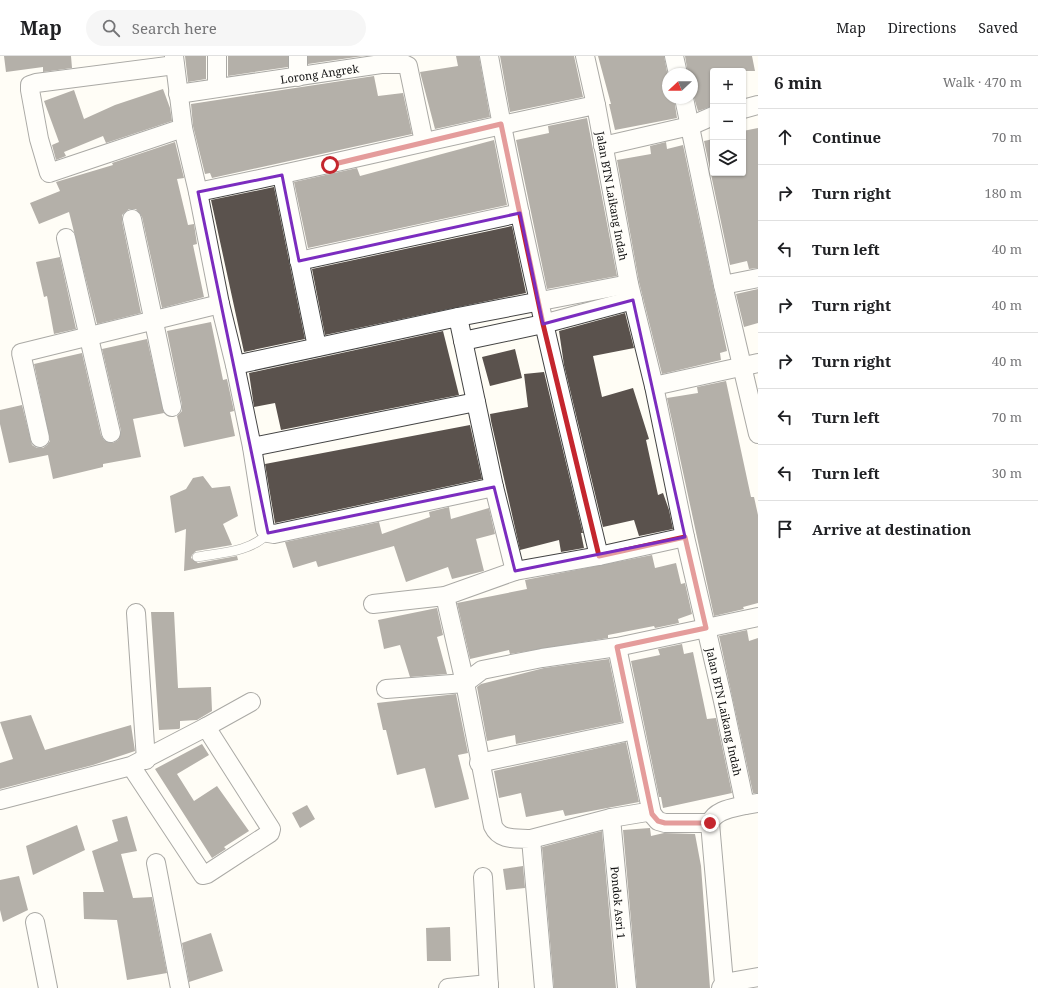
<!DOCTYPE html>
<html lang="en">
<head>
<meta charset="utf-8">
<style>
	:root { --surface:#fff; --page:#f6f6f6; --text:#202124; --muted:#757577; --line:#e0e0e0 }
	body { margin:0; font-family:"Noto Serif",serif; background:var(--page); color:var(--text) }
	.controls { position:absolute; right:12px; top:12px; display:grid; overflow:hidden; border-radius:4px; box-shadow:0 1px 3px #0004 }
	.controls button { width:36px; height:36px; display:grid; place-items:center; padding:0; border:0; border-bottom:1px solid var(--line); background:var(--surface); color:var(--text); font:20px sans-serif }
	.compass { position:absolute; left:662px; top:12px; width:36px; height:36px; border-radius:50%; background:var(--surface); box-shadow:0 1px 3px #0004; rotate:248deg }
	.stop { position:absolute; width:12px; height:12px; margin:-9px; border:3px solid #c4262e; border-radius:50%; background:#fff }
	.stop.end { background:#c4262e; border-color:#fff; box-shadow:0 1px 4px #0008 }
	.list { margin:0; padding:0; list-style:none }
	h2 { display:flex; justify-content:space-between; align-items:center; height:52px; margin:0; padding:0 16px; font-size:17px }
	h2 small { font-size:13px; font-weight:400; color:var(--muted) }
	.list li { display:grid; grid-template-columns:26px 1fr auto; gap:12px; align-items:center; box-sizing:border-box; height:56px; padding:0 16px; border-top:1px solid var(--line) }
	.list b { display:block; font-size:15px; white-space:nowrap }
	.list em { font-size:13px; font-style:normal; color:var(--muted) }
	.icon { flex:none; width:22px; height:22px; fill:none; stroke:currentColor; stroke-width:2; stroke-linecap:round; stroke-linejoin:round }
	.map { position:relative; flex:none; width:758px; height:932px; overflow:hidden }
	header { display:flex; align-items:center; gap:24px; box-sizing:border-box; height:56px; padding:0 20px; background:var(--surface); border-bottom:1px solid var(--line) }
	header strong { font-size:19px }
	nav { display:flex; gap:22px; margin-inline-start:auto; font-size:14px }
	.search { width:280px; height:36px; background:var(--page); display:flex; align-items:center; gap:10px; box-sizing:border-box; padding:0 14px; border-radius:22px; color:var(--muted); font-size:15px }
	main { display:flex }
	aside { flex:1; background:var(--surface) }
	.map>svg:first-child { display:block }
	.building { fill:#5a524d }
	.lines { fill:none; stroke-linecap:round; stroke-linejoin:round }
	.lane-casing { stroke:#444; stroke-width:10 }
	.street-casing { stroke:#444; stroke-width:20 }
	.lane { stroke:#fff; stroke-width:9 }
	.street { stroke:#fff; stroke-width:18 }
	.route { stroke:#c4262e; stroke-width:5 }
	.marked { fill:none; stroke:#7b2cbf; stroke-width:3; stroke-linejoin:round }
	.labels { text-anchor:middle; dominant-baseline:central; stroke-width:4; stroke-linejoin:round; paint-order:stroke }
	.street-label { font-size:11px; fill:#111; stroke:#fff }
</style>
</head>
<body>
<header>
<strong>Map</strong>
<div class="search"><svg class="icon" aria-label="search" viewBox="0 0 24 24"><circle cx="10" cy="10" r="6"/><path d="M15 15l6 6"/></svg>Search here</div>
<nav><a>Map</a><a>Directions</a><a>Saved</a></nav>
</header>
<main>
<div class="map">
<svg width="758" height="932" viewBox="0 0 758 932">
	<rect width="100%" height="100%" fill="#fffdf5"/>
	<!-- building -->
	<path class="building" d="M4,0h67l1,12 -29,4v-5l-37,5z
		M185,0h21v23l-18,3z
		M228,0h60v11l-60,9z
		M308,0h55l-55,8z
		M456,0h23l11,61 -55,12 -15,-57 38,-6z
		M500,0h74l9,41 -73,15z
		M598,0h66l4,21v21h6l3,20 -62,12 -6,-26h2z
		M685,0h67l3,15h-42v35l-15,5 -6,-20v-17h-4z
		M374,20l4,20 25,-3 9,41 -200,44 -2,-5 -5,1 -12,-48 -2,-22z
		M163,33l7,19 2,13 -66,22 -3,-7 -39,16 2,4 -10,4 -4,-15 7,-3 -15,-41 30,-11 10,29 31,-14z
		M587,62l30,158 -70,13 -31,-149 33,-7 -1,-7z
		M758,72v140l-9,1 -2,-8 -17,4 -26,-124 9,-2v34h30v-42z
		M494,84l13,65 -199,43 -14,-66 63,-14 3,8z
		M175,86l9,36 -7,1 11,46 6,-1 3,20 -4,1 11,52 -42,11 -20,-91 -6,-8h-7l-7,6v6l19,92 -44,11 -28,-112 -30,12 -9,-21 30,-12 -4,-9 57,-17 -1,-2z
		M666,86l1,7 16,-4 44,206 -7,2 1,7 -59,14 -23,-92 -22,-122 34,-6 -1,-8z
		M274,131l31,152 -61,13 -33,-152z
		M512,170l14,67 -201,42 -13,-66z
		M60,201l16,72 -22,5 -7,-38 -3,1 -8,-35z
		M758,233v34l-14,4 -8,-33z
		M625,257l9,35 -41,8 9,41 31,-9 16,51 -3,1 12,55 5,-2 6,17 4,19 -34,7 -5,-16 -31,7 -39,-162 -5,-34z
		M211,266l12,58 4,-1 7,32 -4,1 5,24 -51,11 -7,-31 5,-5v-6l-15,-74z
		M443,275l16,64 -178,35 -6,-27 -21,4 -5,-34z
		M147,283l17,74 -31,6 8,38 -38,7v3l-50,12 -5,-24 -39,8 -9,-39v-14l22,-5 10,40 5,3h6l4,-3 3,-4 -16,-77 48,-11 19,82 3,5 9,3 5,-3 3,-9 -19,-82z
		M515,293l7,29 -32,8 -8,-29z
		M544,316l39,161h-2l3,15 -23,4 -2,-12 -39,10 -29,-129 -1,-7 38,-7 -4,-33z
		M726,325l25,116h3l4,18v88l-15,4 1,2 -30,7 -47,-218 31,-5 -1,-6z
		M470,369l12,54 -207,44 -10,-59z
		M203,420l9,12 18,-2 8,30 -15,8 9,21 -36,6 -4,4 -1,3 7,5 39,-7 1,4 -54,11 2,-42 -11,4 -5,-37 16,-7 7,-11z
		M449,451l2,12 38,-11 6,26 -19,5 8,32 -32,8 -4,-12 -42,15 -12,-36 -76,21 -2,-6 -23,7 -8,-26 94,-20 3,12 48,-17 -1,-5z
		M652,499l3,13 21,-5 5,21 4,-1 7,31 -14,5 1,4 -24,5 -1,-2 -46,9v3l-98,16 -1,-4 -39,9 -13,-56 70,-14 -2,-9z
		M437,552l6,27 -6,2 10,37 -37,3 -10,-32 -16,4 -6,-29z
		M151,556h23l4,76 33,-1 1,24 -15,9 -17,1v7l-1,1 -20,1z
		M747,574l2,11 9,-3v155h-5l-34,-157z
		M682,588l2,10 9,-2 14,67 9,-1 16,75 -69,15 -2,-11h-2l-28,-136 29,-6 -2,-6z
		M609,603l13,63 -106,22 -1,-9 -28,6 -10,-54 4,-3 63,-16z
		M456,638l12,59 -10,2 11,44 -34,9 -10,-40 -28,7 -11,-45h-3l-6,-27z
		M31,659l14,35 86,-25 4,26 -42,14 -93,24v-26l13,-4 -13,-37z
		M626,686l13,60 -74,14 -2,-6 -37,7 -5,-24 -22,5 -5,-27z
		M202,688l7,11 -32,19 17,27 23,-15 32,45 -25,16 2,2 -14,9 -57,-89z
		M307,749l8,14 -15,9 -8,-15z
		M127,760l10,35 -16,3 12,44 19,-1 15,76 -40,7 -10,-60 -33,-1 -1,-27h21l-12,-41 26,-10 -6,-21z
		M77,769l8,25 -52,25 -7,-29z
		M650,772l1,8 13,-3 31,1 6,32 9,122h-73l-14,-158z
		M602,775l14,157h-62l-12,-141z
		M523,810l2,22 -19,2 -3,-21z
		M19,820l9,34 -25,12 -3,-12v-30z
		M450,871l1,34h-24l-1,-33z
		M211,877l12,38 -34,11 -7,-39z"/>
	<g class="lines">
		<!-- lane casing -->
		<g class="lane-casing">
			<path id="lane" d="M197,501c22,-4 55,-5 71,-24"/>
		</g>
		<!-- street casing -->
		<g class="street-casing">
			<g id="street">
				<path id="s1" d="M174,0l9,72 15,64c133,-27 265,-60 398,-87l33,179 25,102 31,151 38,164 22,104 13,-2"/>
				<path d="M217,0v31"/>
				<path d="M298,0v21"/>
				<path d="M489,0c30,168 70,334 110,500"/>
				<path d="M585,0l11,49"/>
				<path d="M674,0l4,18"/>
				<path d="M175,9l-139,18 -6,2v5l9,49 10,34 134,-45"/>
				<path id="s2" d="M178,38l203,-30h23l4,2 16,76"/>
				<path d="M684,42l39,187 35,149"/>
				<path d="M743,53l15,-4"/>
				<path d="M603,90l87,-20 23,-10"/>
				<path d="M282,119l35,172"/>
				<path d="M198,136l22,112 15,61 223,-48 36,170 21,84"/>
				<path d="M132,163l40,188"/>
				<path d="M66,182l45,195"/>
				<path d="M299,205l221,-48"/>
				<path d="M723,229l35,-7"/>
				<path d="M458,261l171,-33"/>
				<path d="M463,285l80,-17 90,-24"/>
				<path d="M235,309l17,82 13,82 3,4 6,1 220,-47"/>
				<path d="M654,330l104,-23"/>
				<path d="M40,382l-19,-85 199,-49"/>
				<path d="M252,391l224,-45"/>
				<path d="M445,540l20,87 28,143c7,15 23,12 38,13l13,149"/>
				<path d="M373,548l72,-8 70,-25 84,-15 86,-19"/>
				<path d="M136,557l10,147"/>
				<path d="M386,633l79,-6 17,-13 60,-12 75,-11 141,-30"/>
				<path d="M206,671l45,-25"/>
				<path d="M479,707l155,-33"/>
				<path d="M0,744l131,-34 75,-39 65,102 -1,4 -63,41 -4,1 -72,-109"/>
				<path d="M652,758l6,7 7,2h45"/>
				<path id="s3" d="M611,762l16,170"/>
				<path d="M531,783l80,-21 36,-6 5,2 -35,-167"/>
				<path d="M156,807l24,125"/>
				<path d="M483,821l6,111"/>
				<path d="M35,866l13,66"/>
				<path d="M724,927l34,-6"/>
				<path d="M448,932l41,-4"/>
				<path d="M721,932l3,-5 -14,-160c5,-13 23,-15 35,-18"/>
			</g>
		</g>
		<!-- lane -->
		<use href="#lane" class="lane"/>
		<!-- street -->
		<use href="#street" class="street"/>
	</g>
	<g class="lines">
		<!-- route -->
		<path class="route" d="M330,109l171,-41 42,200 56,232 86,-19 21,91 -89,19 35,167 6,7 7,2h45"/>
	</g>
	<!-- marked area -->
	<path d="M0 0H758V932H0ZM282,119l17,86 221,-48 23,111 90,-24 52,237 -170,34 -21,-84 -226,46 -70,-341z" fill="#fffdf5" fill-opacity=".55" fill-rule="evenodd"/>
	<path class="marked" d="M282,119l17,86 221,-48 23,111 90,-24 52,237 -170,34 -21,-84 -226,46 -70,-341z"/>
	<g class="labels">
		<!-- street labels -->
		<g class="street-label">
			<text stroke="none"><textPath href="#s2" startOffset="143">Lorong Angrek</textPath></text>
			<text stroke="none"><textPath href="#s1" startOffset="638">Jalan BTN Laikang Indah</textPath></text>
			<text stroke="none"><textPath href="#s1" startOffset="1166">Jalan BTN Laikang Indah</textPath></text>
			<text stroke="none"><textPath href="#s3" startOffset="85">Pondok Asri 1</textPath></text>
		</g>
	</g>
</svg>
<div class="controls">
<button>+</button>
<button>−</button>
<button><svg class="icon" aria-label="layers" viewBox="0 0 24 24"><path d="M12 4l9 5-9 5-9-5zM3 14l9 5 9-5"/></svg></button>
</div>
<svg class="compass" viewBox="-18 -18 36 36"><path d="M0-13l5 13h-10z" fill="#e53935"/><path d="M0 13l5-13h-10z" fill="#757577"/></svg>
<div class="stop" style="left:330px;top:109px"></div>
<div class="stop end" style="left:710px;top:767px"></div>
</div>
<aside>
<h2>6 min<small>Walk · 470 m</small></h2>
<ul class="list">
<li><svg class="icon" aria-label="ahead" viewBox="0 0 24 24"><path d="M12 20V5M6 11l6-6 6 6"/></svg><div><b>Continue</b></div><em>70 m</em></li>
<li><svg class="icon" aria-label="right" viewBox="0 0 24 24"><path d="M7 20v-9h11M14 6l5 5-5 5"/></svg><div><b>Turn right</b></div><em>180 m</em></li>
<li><svg class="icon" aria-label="left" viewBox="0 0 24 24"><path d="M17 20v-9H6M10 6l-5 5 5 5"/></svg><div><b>Turn left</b></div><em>40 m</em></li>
<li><svg class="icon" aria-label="right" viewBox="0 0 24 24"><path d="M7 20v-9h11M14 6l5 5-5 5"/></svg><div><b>Turn right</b></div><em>40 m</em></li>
<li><svg class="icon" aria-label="right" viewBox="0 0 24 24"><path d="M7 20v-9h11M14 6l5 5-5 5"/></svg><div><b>Turn right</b></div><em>40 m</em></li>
<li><svg class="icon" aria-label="left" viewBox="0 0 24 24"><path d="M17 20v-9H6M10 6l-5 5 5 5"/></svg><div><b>Turn left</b></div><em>70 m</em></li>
<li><svg class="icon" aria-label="left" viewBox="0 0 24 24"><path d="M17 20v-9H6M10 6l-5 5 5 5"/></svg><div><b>Turn left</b></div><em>30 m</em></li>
<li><svg class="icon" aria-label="arrive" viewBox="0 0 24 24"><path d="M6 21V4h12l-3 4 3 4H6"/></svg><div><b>Arrive at destination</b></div></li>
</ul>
</aside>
</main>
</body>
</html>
